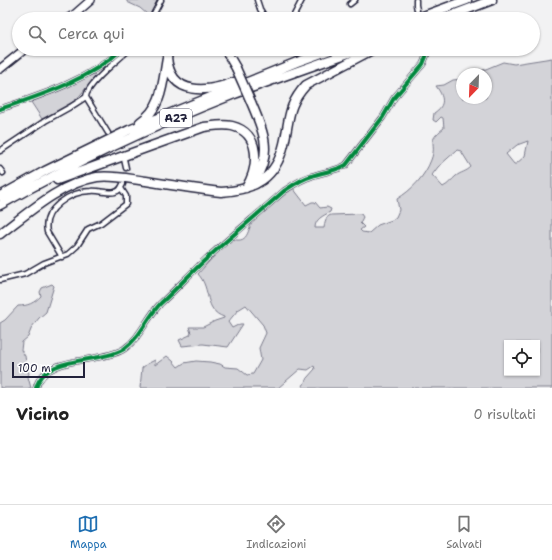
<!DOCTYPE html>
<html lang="it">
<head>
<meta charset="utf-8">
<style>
	:root { --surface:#fff; --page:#f2f2f2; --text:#222; --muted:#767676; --line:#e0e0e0; --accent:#1f6fb2 }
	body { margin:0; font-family:"Shantell Sans",sans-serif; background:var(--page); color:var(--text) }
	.controls { position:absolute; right:12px; bottom:12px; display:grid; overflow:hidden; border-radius:0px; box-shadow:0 1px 3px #0004 }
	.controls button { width:36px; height:36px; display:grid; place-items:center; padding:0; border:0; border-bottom:1px solid var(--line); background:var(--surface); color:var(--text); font:20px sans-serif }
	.compass { position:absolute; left:456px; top:68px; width:36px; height:36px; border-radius:50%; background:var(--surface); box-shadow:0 1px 3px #0004; rotate:203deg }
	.scale { position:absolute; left:12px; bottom:10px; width:73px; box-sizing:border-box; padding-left:4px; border:2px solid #22223b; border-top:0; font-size:11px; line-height:14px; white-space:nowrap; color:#22223b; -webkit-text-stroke:3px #fff; paint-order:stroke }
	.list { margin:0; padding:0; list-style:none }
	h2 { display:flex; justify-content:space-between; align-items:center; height:52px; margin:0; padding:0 16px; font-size:17px }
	h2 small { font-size:13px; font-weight:400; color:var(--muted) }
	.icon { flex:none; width:22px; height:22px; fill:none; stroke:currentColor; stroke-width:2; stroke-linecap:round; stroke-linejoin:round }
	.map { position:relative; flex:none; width:552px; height:388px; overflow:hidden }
	.search { position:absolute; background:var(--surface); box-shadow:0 1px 3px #0004; left:12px; right:12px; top:12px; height:44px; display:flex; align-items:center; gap:10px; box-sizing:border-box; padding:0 14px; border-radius:22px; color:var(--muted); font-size:15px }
	.sheet { height:116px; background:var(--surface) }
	nav { display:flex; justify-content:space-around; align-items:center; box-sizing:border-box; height:56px; border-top:1px solid var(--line); background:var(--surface); font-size:11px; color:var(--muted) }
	nav a { display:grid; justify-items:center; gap:2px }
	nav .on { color:var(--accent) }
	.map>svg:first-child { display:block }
	.green { fill:#d3d3d8; stroke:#7a7a8a; fill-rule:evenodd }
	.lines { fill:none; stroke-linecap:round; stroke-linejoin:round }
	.street-casing { stroke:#22223b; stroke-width:7 }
	.primary-casing { stroke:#22223b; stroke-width:10 }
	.highway-casing { stroke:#22223b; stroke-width:11 }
	.street { stroke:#fff; stroke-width:4 }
	.primary { stroke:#fff; stroke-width:7 }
	.highway { stroke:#fff; stroke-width:8 }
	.highway-bridge-casing { stroke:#22223b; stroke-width:11; stroke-linecap:butt }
	.highway-bridge { stroke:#fff; stroke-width:8 }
	.cycleway-casing { stroke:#fff; stroke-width:6 }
	.cycleway { stroke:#00873e; stroke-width:4 }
	.labels { text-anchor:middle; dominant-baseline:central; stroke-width:3.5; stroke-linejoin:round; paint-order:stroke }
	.shield { fill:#fff; stroke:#646476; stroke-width:1 }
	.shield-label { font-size:11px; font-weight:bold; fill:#22223b }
</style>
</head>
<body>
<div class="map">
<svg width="552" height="388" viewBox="0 0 552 388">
	<rect width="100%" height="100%" fill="#f2f2f3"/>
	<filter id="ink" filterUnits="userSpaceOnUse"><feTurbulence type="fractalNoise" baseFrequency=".025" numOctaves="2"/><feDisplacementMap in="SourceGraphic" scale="8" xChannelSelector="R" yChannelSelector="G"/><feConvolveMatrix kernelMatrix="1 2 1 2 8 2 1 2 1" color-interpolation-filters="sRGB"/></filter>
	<g filter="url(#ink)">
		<!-- green -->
		<path class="green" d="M127,0h32l-7,15h-4l-8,-7 -13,-6z
			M552,58v330h-250l5,-10 8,-9 -1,-3 -6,4 -8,-1 -22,19h-138l2,-20 5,-4 8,-4v5l12,-9 6,5 5,6 6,-4 12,-2 14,1 10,2 5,3 13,1 9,7 6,-1 8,-14 -2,-12 7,-15 -3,-8 -17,-20 -8,5 -10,12 4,6 8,-4h3l-15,23 -25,-3 -21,2 -3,-6 11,-5 1,-2 -2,-6h14l12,-6 9,-3v-1c-21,-7 -12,-28 -26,-43l15,-17 19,-18c19,6 14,-13 24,-21l37,-30 13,17 6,-3h3l5,6 7,-1 4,2 -1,3c-7,4 -15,7 -15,16h9c1,-6 1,-11 7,-13l30,-1 2,3 -3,6 4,4 -4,3 2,2 7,1 9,-8 14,-5 4,-3 3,-7 -2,-11c15,-9 28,-23 34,-39 7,-18 -6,-18 13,-32l-1,-10 -2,-1 -5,5 -3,-2 1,-7c12,-8 10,-16 2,-27l8,-1 9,-5 9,-1v19h24v-24h-11l1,-1 27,-11 11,2zM528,141l-3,15 -9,8h-2l-8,-10 11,-9zM457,150l4,1 10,16c-5,5 -10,5 -15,9 -5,4 -7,8 -13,11l-11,-12 6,-8zM507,343h30v30h-30z
			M94,74l2,2 -20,24 -34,19 -11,-17 30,-12z
			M52,284l2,2 -8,26 -7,6 -7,9 -4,10 -6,5 -1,8 4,6 2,14 2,3 -1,4 3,11h-31v-65l5,-3 13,-14c10,0 16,-3 23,-10l-1,-4 2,-4z"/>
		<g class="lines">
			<!-- street casing -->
			<g class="street-casing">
				<path id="street" d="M257,0l3,9 6,10
					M416,0v5l1,5
					M350,4l5,-4
					M151,19l10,-19
					M292,19l10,-19
					M0,109c42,-14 89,-29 122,-60
					M108,133l-22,-36c1,-13 33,-38 44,-48
					M0,151l45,-30 27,-15 14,-9
					M124,159l2,9
					M0,169l3,4
					M62,257l-15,-25c-5,-23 24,-41 44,-41 8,-1 18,3 24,1 5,-1 6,-4 8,-8
					M0,280l25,-6 19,-11 24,-9 9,-8 11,-17 13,-6 25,-19v-8l-5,-8
					M36,388c9,-34 64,-24 88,-39 16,-11 23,-31 36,-45 15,-14 29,-29 44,-43 26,-24 53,-46 80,-70 9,-6 17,-12 28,-15 11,-4 24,-5 34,-11l37,-48 11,-19 29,-34 6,-15"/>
			</g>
			<!-- primary casing -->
			<g class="primary-casing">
				<path id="primary" d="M67,19l8,-5 16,-14
					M0,69l25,-20"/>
			</g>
			<!-- highway casing -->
			<g class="highway-casing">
				<path id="highway" d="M415,19l52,-19
					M442,19l50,-19
					M225,49l11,19
					M167,57c3,41 42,35 70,24
					M251,102c11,26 23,50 4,77
					M140,122c26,-17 22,-46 29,-73
					M57,180l147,-53c9,-1 19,-3 28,-1 29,7 27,41 14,62
					M0,196l45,-25 84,-41 168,-68 36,-13
					M0,205c74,-42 153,-79 232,-110 43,-16 86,-31 128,-46
					M0,234c28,-21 61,-51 97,-57 16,-2 33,2 49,4 25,4 50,8 75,11 34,-2 55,-14 63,-48 6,-26 3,-38 22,-59l68,-36"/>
			</g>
			<!-- street -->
			<use href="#street" class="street"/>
			<!-- primary -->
			<use href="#primary" class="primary"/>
			<!-- highway -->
			<use href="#highway" class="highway"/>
			<!-- highway-bridge casing -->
			<g class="highway-bridge-casing">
				<path id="highway-bridge" d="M236,68l15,34"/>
			</g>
			<!-- highway-bridge -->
			<use href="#highway-bridge" class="highway-bridge"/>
			<!-- cycleway casing -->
			<g class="cycleway-casing">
				<path id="cycleway" d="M0,109c42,-14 89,-29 122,-60
					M36,388c9,-34 64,-24 88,-39 16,-11 23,-31 36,-45 15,-14 29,-29 44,-43 26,-24 53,-46 80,-70 9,-6 17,-12 28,-15 11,-4 24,-5 34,-11l37,-48 11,-19 29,-34 6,-15"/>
			</g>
			<!-- cycleway -->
			<use href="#cycleway" class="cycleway"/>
		</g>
	</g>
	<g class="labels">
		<!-- shield labels -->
		<rect class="shield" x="160" y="109" width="32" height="18" rx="3"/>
		<g class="shield-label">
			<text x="176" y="118">A27</text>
		</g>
	</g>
</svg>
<div class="controls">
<button><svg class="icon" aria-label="locate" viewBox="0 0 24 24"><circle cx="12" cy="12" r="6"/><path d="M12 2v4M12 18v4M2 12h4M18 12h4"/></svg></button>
</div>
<svg class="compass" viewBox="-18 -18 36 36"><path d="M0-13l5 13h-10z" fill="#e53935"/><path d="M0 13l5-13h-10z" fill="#767676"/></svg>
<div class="scale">100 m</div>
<div class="search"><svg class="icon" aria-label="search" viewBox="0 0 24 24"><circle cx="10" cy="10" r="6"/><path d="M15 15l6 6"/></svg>Cerca qui</div>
</div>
<section class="sheet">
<h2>Vicino<small>0 risultati</small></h2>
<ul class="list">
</ul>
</section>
<nav>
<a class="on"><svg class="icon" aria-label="map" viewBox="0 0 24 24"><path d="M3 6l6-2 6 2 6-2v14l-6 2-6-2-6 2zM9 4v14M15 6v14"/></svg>Mappa</a>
<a><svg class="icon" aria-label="directions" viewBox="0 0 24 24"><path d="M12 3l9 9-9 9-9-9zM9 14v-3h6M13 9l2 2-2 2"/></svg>Indicazioni</a>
<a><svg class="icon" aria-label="saved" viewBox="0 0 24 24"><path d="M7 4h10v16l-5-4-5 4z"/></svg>Salvati</a>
</nav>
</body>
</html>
